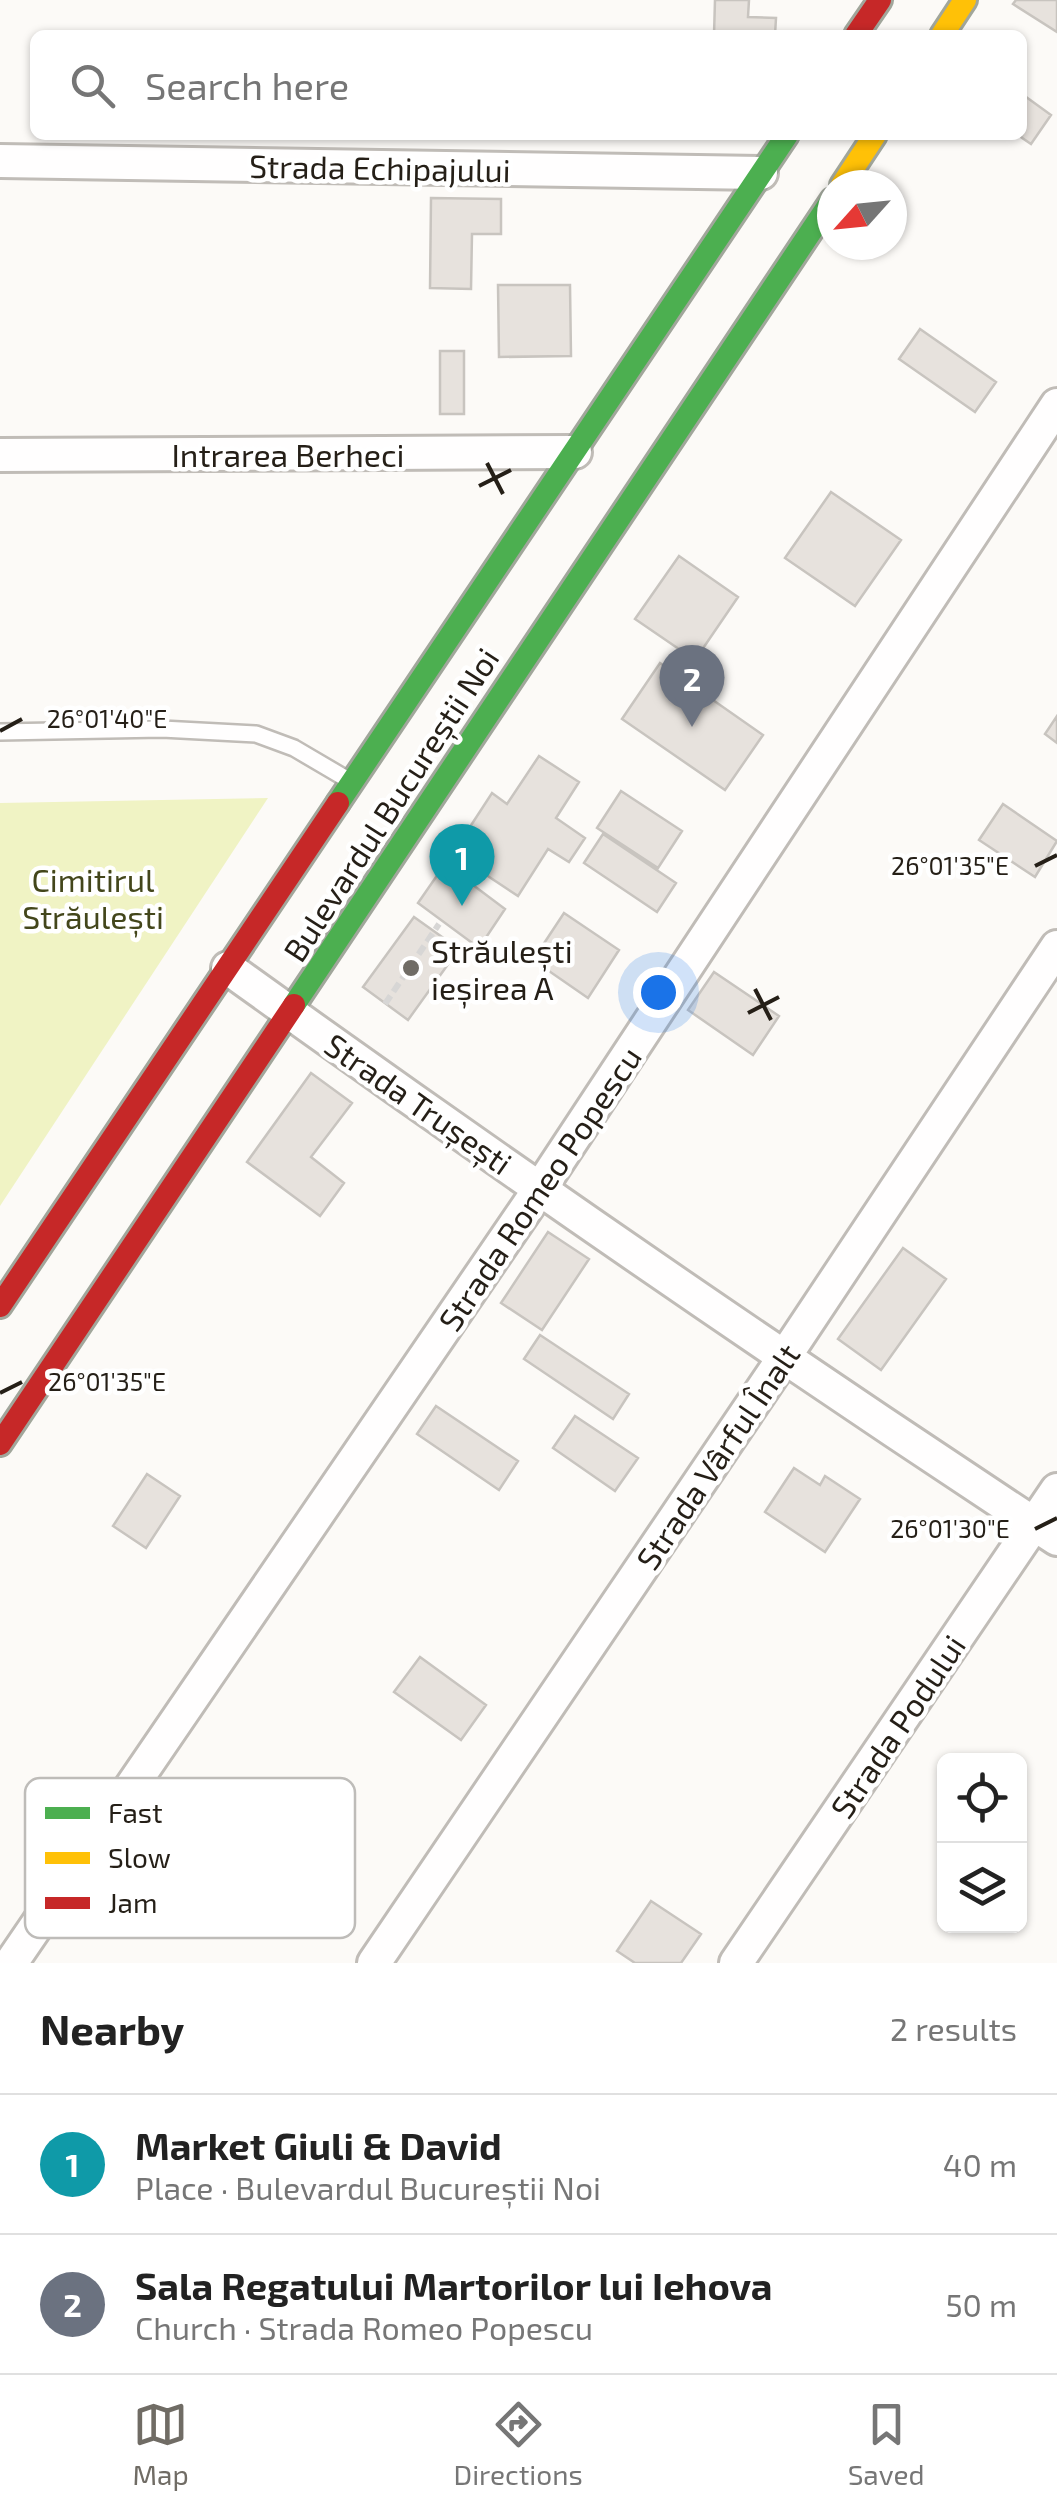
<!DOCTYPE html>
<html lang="en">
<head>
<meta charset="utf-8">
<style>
	:root { --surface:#fff; --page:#f2f2f2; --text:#222; --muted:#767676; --line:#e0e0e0; --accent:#706c65 }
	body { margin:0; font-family:"Exo 2",sans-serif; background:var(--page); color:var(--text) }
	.controls { position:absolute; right:30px; bottom:30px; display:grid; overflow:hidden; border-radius:15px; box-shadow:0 2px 8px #0004 }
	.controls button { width:90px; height:90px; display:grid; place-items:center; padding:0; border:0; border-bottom:2px solid var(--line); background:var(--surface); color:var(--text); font:50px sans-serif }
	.compass { position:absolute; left:817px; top:170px; width:90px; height:90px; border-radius:50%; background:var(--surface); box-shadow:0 2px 8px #0004; rotate:243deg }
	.you { position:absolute; left:658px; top:992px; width:35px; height:35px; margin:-25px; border:8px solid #fff; border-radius:50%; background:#1a73e8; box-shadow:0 0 0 15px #1a73e833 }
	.badge { display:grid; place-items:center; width:65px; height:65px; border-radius:50%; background:var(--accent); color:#fff; font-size:32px; font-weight:700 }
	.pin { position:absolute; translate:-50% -82px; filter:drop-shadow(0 2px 5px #0008) }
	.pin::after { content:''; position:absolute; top:52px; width:35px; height:30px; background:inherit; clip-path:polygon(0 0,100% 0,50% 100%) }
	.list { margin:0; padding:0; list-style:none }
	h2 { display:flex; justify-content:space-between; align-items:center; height:130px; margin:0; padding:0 40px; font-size:42px }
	h2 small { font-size:32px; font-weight:400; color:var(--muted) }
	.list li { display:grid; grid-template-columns:65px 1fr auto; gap:30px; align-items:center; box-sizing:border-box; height:140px; padding:0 40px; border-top:2px solid var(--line) }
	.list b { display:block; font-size:38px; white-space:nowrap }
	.list p { margin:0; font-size:32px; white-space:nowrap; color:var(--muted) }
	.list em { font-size:32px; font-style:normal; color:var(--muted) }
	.icon { flex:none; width:55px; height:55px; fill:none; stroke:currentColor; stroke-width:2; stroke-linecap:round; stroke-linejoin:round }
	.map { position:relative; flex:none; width:1057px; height:1963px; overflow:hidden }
	.search { position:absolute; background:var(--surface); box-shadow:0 2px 8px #0004; left:30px; right:30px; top:30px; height:110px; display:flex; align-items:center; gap:25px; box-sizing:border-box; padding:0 35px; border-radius:15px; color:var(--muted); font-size:38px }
	.sheet { height:410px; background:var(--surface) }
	nav { display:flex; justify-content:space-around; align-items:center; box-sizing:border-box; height:140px; border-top:2px solid var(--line); background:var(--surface); font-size:28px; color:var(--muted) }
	nav a { display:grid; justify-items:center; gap:5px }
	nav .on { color:var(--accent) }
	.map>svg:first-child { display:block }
	.green { fill:#f0f3c4 }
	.building { fill:#e7e2dd; stroke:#c8c4bf; stroke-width:2.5 }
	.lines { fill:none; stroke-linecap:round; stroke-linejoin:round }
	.lane-casing { stroke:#c0bcb7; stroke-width:20 }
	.street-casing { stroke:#c0bcb7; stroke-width:38 }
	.fast-casing { stroke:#a1a69b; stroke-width:28 }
	.slow-casing { stroke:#a1a69b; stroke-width:28 }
	.jam-casing { stroke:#a1a69b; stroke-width:28 }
	.path { stroke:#d7d6d5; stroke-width:6; stroke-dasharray:10 5; stroke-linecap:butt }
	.lane { stroke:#fffefe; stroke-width:15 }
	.street { stroke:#fffefe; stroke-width:32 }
	.fast { stroke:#4caf50; stroke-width:22 }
	.slow { stroke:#ffc107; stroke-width:22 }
	.jam { stroke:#c62828; stroke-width:22 }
	.ticks { fill:none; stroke:#251f17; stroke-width:4 }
	.poi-dot { fill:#706c65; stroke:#fff; stroke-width:4 }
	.labels { text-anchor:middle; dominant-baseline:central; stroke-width:9; stroke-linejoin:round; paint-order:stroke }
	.street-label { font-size:32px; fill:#251f17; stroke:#fff }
	.park-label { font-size:32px; fill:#43461b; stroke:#fff }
	.poi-label { font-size:32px; fill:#251f17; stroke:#fff; text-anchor:start }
	.key { fill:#fff; stroke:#bebcb9; stroke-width:2.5 }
	.key-label { font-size:28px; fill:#251f17 }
	.ticks-label { font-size:25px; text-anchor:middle; fill:#251f17; stroke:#fff; stroke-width:9; stroke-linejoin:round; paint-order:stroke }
</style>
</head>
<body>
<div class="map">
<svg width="1057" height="1963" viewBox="0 0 1057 1963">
	<rect width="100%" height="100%" fill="#fcfaf7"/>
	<!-- green -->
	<path class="green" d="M268,798l-268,408v-403z"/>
	<!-- building -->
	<path class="building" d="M715,0h34l-1,17 28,1 -1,17h-61z
		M1016,0h41v32l-44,-28z
		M1022,94l29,21 -20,29 -13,-9h4z
		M431,198l70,1v35h-29l-1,55 -41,-1z
		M498,285h72l1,71 -72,1z
		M920,329l76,53 -21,30 -76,-53z
		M440,351h24v63h-24z
		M831,492l70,48 -46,66 -70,-48z
		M679,556l59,41 -43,63 -60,-41z
		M660,663l103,72 -38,55 -103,-71z
		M1057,716v27l-12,-9z
		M539,756l40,26 -23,36 29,20 -16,24 -21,-13 -30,47 -65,-43 39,-60 15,11z
		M621,791l61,40 -24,37 -61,-40z
		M1003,804l54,37 -22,36 -56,-37z
		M603,834l73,49 -19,29 -73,-49z
		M445,864l60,45 -26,39 -61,-45z
		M564,913l55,37 -31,48 -55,-38z
		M414,917l45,32 -51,71 -45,-33z
		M714,972l65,44 -26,39 -65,-45z
		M311,1073l41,30 -41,54 33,26 -24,33 -73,-54z
		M548,1232l41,27 -47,71 -41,-27z
		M903,1248l43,31 -65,91 -43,-31z
		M540,1335l89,59 -16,25 -89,-60z
		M436,1406l82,55 -19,29 -82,-56z
		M575,1416l63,42 -23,33 -62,-43z
		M794,1468l26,17 5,-9 35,23 -35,53 -60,-40z
		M147,1474l33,22 -34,52 -33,-22z
		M420,1657l66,48 -25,35 -67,-48z
		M651,1901l50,33 -20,29h-46l-18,-12z"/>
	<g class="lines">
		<!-- lane casing -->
		<g class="lane-casing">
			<path id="lane" d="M0,732l162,-3 94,5 38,14 51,30"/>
		</g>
		<!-- street casing -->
		<g class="street-casing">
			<path id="street" d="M0,161l761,12
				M0,455l575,-3
				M228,968c272,196 549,387 829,571
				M11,1963l530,-776 516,-782
				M374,1963l411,-607 272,-409
				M736,1963l321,-473"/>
		</g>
		<!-- fast casing -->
		<g class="fast-casing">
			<path id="fast" d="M338,803l449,-668
				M294,1005l538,-805"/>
		</g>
		<!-- slow casing -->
		<g class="slow-casing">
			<path id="slow" d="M942,35l23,-35
				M842,185l33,-50"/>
		</g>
		<!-- jam casing -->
		<g class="jam-casing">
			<path id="jam" d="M856,35l24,-35
				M0,1306l338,-503
				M0,1444l294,-439"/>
		</g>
		<!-- path -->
		<path class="path" d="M385,1004l54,-80"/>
		<!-- lane -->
		<use href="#lane" class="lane"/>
		<!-- street -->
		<use href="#street" class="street"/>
		<!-- fast -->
		<use href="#fast" class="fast"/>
		<!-- slow -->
		<use href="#slow" class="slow"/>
		<!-- jam -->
		<use href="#jam" class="jam"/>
	</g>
	<!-- ticks -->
	<path class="ticks" d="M487,463l16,31M479,486l32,-16M0,731l22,-12M1035,866l22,-11M755,989l16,31M748,1013l31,-16M0,1393l22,-11M1035,1529l22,-11"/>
	<!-- markers -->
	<circle class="poi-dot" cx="411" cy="968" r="10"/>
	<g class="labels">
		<!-- street labels -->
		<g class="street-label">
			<text transform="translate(380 167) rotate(1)">Strada Echipajului</text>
			<text x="288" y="454">Intrarea Berheci</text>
			<text transform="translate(390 804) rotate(-57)">Bulevardul Bucureștii Noi</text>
			<text transform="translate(419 1103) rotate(35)">Strada Trușești</text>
			<text transform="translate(539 1188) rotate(-56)">Strada Romeo Popescu</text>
			<text transform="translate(717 1456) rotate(-56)">Strada Vârful Înalt</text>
			<text transform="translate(897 1726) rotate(-56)">Strada Podului</text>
		</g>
		<!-- park labels -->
		<g class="park-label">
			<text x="93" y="879">Cimitirul<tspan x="93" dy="37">Străulești</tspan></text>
		</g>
		<!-- poi labels -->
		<g class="poi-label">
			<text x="431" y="950">Străulești<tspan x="431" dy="37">ieșirea A</tspan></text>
		</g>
	</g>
	<!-- legend -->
	<rect x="25" y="1778" width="330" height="160" rx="15" class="key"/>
	<rect x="45" y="1807" width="45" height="12" fill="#4caf50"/>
	<rect x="45" y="1852" width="45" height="12" fill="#ffc107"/>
	<rect x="45" y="1897" width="45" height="12" fill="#c62828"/>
	<g class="key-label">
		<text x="108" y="1823">Fast</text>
		<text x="108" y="1868">Slow</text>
		<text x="108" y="1913">Jam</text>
	</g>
	<g class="ticks-label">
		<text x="107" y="728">26°01'40"E</text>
		<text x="950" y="875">26°01'35"E</text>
		<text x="107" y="1391">26°01'35"E</text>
		<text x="950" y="1538">26°01'30"E</text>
	</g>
</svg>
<div class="controls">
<button><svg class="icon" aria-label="locate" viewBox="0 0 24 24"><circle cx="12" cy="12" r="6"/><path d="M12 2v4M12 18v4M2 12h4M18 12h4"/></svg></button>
<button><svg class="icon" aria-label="layers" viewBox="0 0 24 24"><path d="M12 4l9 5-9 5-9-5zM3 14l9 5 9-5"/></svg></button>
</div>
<svg class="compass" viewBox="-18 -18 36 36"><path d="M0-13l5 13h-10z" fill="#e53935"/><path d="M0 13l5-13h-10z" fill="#767676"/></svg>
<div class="you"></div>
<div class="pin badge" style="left:462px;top:906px;background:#0f9aa8">1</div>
<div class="pin badge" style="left:692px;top:727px;background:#6b7280">2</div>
<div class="search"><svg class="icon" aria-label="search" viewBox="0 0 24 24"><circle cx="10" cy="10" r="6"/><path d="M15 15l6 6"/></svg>Search here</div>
</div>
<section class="sheet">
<h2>Nearby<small>2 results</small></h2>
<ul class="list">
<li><span class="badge" style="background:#0f9aa8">1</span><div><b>Market Giuli &amp; David</b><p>Place · Bulevardul Bucureștii Noi</p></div><em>40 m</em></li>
<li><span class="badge" style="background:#6b7280">2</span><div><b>Sala Regatului Martorilor lui Iehova</b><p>Church · Strada Romeo Popescu</p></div><em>50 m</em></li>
</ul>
</section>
<nav>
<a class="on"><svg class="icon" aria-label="map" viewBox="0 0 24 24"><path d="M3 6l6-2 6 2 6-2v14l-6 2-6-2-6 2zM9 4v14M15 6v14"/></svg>Map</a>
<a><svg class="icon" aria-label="directions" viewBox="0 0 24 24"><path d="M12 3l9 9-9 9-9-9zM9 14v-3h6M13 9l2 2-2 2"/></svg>Directions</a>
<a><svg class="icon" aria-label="saved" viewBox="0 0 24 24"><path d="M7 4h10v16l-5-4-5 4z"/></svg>Saved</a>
</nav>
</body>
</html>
